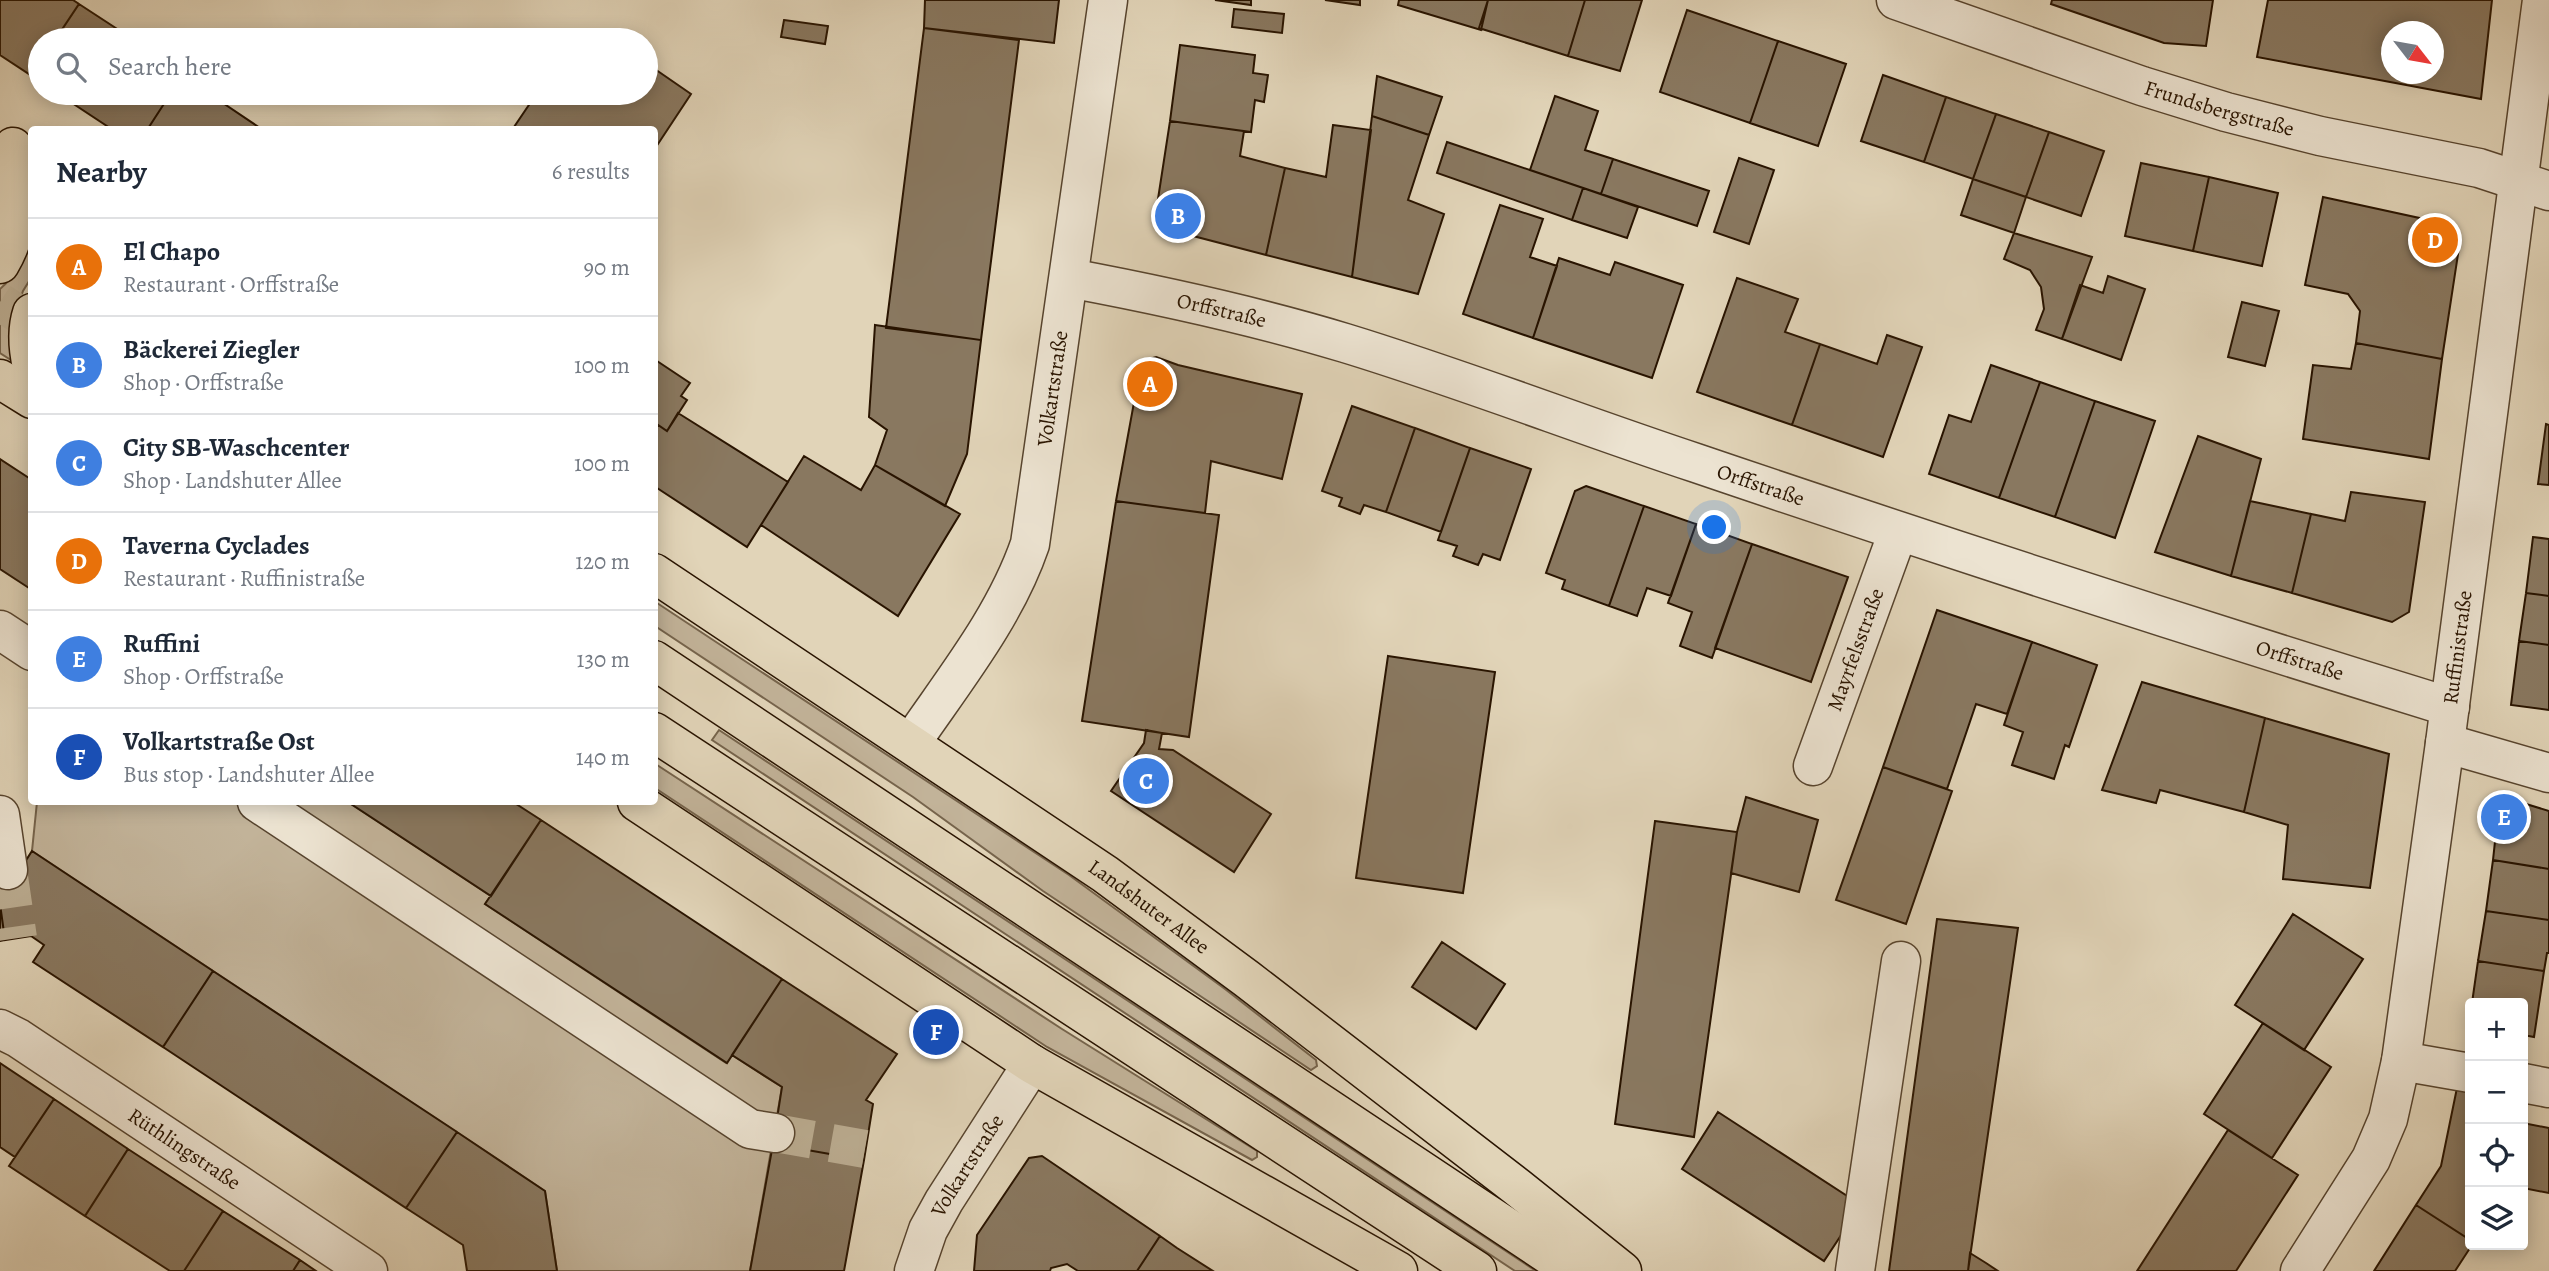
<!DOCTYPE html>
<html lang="en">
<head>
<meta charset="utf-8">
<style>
	:root { --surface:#fff; --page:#f2f2f3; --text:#1f2937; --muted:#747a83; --line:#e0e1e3; --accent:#0f766e }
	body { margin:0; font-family:Alegreya,serif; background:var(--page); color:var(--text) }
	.controls { position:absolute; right:21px; bottom:21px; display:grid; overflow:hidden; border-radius:7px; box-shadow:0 4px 18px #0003 }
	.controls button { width:63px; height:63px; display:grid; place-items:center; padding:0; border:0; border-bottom:2px solid var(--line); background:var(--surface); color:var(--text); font:35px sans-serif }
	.compass { position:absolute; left:2381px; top:21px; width:63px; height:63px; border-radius:50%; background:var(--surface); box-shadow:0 4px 18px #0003; rotate:121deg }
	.you { position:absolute; left:1715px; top:528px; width:24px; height:24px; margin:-18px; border:5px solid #fff; border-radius:50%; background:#1a73e8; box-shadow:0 0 0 10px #1a73e833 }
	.badge { display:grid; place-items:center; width:46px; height:46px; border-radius:50%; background:var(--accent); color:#fff; font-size:23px; font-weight:700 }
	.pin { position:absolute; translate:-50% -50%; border:4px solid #fff; box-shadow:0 2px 7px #0006 }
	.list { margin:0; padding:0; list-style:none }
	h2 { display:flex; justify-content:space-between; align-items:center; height:91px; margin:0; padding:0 28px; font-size:30px }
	h2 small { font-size:23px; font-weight:400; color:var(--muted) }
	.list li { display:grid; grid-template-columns:46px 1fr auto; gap:21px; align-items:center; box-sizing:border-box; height:98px; padding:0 28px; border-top:2px solid var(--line) }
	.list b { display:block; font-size:26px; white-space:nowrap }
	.list p { margin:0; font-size:23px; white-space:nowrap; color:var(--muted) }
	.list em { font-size:23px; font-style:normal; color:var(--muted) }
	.icon { flex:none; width:38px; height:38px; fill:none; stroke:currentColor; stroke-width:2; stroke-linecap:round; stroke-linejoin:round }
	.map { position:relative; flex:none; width:2549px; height:1271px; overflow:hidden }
	.search { position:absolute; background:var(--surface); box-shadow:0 4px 18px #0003; left:28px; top:28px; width:630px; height:77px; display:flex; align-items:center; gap:18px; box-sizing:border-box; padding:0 24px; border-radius:38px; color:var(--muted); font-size:26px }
	.panel { position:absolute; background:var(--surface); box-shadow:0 4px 18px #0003; left:28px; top:126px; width:630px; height:679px; border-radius:7px }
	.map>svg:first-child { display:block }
	.green { fill:#c2b399; stroke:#76644c; stroke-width:2 }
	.building { fill:#897860; stroke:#291400; stroke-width:2; fill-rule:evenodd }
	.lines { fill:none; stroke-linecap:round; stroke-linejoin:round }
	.minor-tunnel { stroke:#bcae93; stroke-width:38; stroke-dasharray:38 19; stroke-linecap:butt }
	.highway-tunnel { stroke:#bcae93; stroke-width:38; stroke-dasharray:38 19; stroke-linecap:butt }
	.minor-casing { stroke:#57442e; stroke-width:41 }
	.major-casing { stroke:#291400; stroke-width:41 }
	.highway-casing { stroke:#291400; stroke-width:41 }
	.minor { stroke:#ece3d1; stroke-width:38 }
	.major { stroke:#e1d4b8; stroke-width:38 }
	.highway { stroke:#e1d4b8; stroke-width:38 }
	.labels { text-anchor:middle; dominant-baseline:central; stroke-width:5; stroke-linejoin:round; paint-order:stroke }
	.street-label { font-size:21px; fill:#291400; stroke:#ece3d1 }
</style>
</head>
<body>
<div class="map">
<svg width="2549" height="1271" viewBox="0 0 2549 1271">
	<rect width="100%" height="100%" fill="#e1d4b8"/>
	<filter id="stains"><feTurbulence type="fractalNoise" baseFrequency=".00286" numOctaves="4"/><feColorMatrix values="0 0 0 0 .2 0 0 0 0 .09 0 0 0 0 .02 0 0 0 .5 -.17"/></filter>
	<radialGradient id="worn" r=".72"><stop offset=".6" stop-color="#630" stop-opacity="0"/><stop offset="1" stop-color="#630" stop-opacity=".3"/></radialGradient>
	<!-- green -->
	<path class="green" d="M31,243v35l-8,13 -9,26v45l-14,-9v-64c15,-13 23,-28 31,-46z
		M654,601l415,274 156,114 91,71 1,6 -6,4 -268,-179 -130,-94 -258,-171z
		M719,730l817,541h-21l-803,-531z
		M654,763l408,266 195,122v6l-5,3 -205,-113 -392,-259z
		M37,802h311l143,94 -6,8 241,159 6,-8 50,32 -32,184h-193l-12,-80 -513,-340z"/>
	<!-- building -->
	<path class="building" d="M0,0h73l6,4 -24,36h-15v23l-8,13 -32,-21z
		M925,0h134l-5,43 -130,-15z
		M1215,0h36v5z
		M1325,0h35v5z
		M1399,0h89l-7,30 -83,-25z
		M1488,0h97l-17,56 -89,-28z
		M1585,0h57l-22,71 -52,-15z
		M2052,0h161l-7,46 -42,-3 -113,-39z
		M2268,0h224l-11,99 -224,-42zM2392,32h42v42h-42z
		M79,4l55,36h-79z
		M1234,9l50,5 -2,19 -50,-6z
		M1687,10l91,31 -28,82 -90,-31z
		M784,20l44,6 -3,18 -44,-7z
		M924,28l95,12 -38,300 -95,-12z
		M1778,41l68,23 -28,82 -68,-23z
		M1180,45l75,10 -2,18 15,2 -4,27 -9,-2 -4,32 -81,-11z
		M40,63v19l-8,-6z
		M649,65l42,29 -37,56v-20h-142l25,-37h109v-23z
		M1883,75l63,22 -22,65 -63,-21z
		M1377,76l65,21 -13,38 -57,-19z
		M57,93h114l-24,37h-34z
		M171,93h37l55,37h-116z
		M1555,96l43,15 -13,39 28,9 -12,35 -71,-24z
		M1946,97l50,17 -23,65 -49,-17z
		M1996,114l53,18 -23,65 -53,-18z
		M1372,116l57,19 -21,65 36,14 -26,80 -66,-17z
		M1170,121l74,10 -4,25 45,12 -19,87 -92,-24 -18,-19z
		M1333,125l38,5 -19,147 -86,-22 19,-87 41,9z
		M2049,132l55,19 -23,65 -55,-19z
		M1447,142l136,46 -11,32 -135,-47z
		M1739,158l35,12 -25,74 -35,-12z
		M1613,159l96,32 -12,35 -96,-32z
		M2141,163l68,14 -16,74 -68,-15z
		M2209,177l69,16 -16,73 -69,-15z
		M1973,179l53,18 -12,36 -53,-18z
		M1583,188l55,19 -11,31 -55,-18z
		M2323,197l124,27 13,17 -18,118 -86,-16 4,-32 -12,-17 -43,-9z
		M1500,205l43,14 -13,38 27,9 -24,72 -70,-24z
		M2014,233l78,24 -30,82 -26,-9 8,-21 -3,-22 -11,-17 -26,-11z
		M1559,258l51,17 5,-13 68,23 -31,93 -119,-40z
		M2108,276l37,13 -24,71 -59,-21 18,-54 23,8z
		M1737,278l61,21 -13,33 35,12 -28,81 -95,-33z
		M2242,302l37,9 -14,55 -37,-9z
		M875,325l106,15 -14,114 -22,52 -70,-41 12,-35 -18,-13z
		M1887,335l35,12 -39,110 -91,-32 28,-81 57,20z
		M2356,343l86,16 -13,100 -126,-20 10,-74 38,4z
		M1156,357l22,8 124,29 -20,85 -71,-18 -6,52 -89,-12 19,-104 -2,-15 4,-12 9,-10z
		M654,359l36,24 -9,13 6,4 -20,31 -9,-6 -4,6z
		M1991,365l49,17 -41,116 -70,-24 20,-59 22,7z
		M2040,382l55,19 -40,116 -56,-19z
		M2095,401l60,20 -40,117 -60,-21z
		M1352,406l63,22 -29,84 -22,-7 -4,9 -21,-8 3,-8 -20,-7z
		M678,413l110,69 -41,65 -93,-61v-55l4,-6 9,6z
		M2546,424l3,1v60l-11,-1z
		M1415,428l55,20 -29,84 -55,-20z
		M2198,436l63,23 -30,117 -76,-24z
		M1470,448l61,21 -31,91 -17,-6 -5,11 -25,-9 4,-10 -19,-6z
		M804,456l57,34 14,-25 85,49 -62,102 -137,-91z
		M0,459l32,21v110l-32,-21z
		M1586,486l58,20 -35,100 -47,-17 3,-9 -19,-7 29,-82z
		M2351,492l74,10 -16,110 -17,10 -100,-29 19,-79 34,7z
		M1116,501l103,14 -30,222 -107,-16z
		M2250,501l61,13 -19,79 -61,-17z
		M1644,506l52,18 -25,72 -24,-8 -10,28 -28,-10z
		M1696,524l56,20 -40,114 -32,-12 12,-34 -24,-9z
		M2533,537l16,2v57l-23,-3z
		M1752,544l96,33 -37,105 -96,-34z
		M2526,593l23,3v49l-30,-4z
		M1937,610l95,32 -25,72 -31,-10 -29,85 -64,-22z
		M2519,641l30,4v65l-38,-5z
		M2032,642l65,23 -28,82 -4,-2 -11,34 -42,-14 11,-33 -19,-7z
		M1388,656l107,16 -32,221 -107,-15z
		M2142,682l123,36 -21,94 -84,-22 -4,13 -54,-13z
		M2265,718l124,36 -19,134 -87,-9 5,-54 -44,-13z
		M1146,730l16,3 -3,16 14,1 98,64 -37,58 -123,-81 33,-48z
		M1883,767l69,24 -46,133 -70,-24z
		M2500,796l49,15v58l-56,-9z
		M1746,797l72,23 -19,72 -68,-19 6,-41z
		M348,802h165l28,18 -50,76z
		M541,820l241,159 -55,84 -242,-159z
		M1655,821l82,11 -43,305 -79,-13z
		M32,851l181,120 -50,76 -130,-85 11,-17 -13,-9 -26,4 -5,-36v-33l21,-3z
		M2493,860l56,9v51l-63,-9z
		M0,904l5,36 -5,1z
		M2486,911l63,9v33h-2l-3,18 -66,-10z
		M2293,914l70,45 -59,91 -69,-45z
		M1937,919l81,9 -50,343h-79z
		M1442,942l63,42 -29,45 -64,-42z
		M2478,961l66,10 -10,66 -11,-2v-32h-51z
		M213,971l244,161 -51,76 -243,-161z
		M782,979l115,75 -31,46 7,4 -9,56 -91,-16 9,-57 -50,-32z
		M2263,1023l68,44 -59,91 -68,-44z
		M0,1063l54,36 -39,58 -15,-10z
		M2458,1083l12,3v154l-54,-35 25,-39z
		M54,1099l74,50 -43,67 -76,-50z
		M1718,1112l143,93 -37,56 -142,-92z
		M2523,1123l26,5v65l-26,-5z
		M2228,1130l70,45 -62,96h-99z
		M457,1132l88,59 12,80h-90l-4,-26 -57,-37z
		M773,1144l91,16 -20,111h-94z
		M128,1149l95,62 -39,60h-14l-85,-55z
		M1042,1156l118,80 -23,35h-59l-11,-7 -16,4 -1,3h-76l3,-36 52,-77z
		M2416,1205l54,35 2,5 -17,26h-81z
		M223,1211l77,49 -7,11h-109z
		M1160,1236l17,12 36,23h-76z
		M1970,1253l16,10 12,8h-30z
		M300,1260l16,11h-23z"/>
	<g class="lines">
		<!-- minor-tunnel -->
		<path class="minor-tunnel" d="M8,870l10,68
			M775,1133l90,16"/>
		<!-- highway-tunnel -->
		<path class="highway-tunnel" d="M0,302l32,21"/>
		<!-- minor casing -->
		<g class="minor-casing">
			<g id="minor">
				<path id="s1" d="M1896,0l246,86 84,26 94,24 159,32 70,23"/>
				<path id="s2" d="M1069,278c91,17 187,38 276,65 118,36 233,81 351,120 250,85 501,166 754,244"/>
				<path d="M0,630l32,21"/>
				<path id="s3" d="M911,743c43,-63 94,-126 119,-199l78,-544"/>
				<path d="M2445,743l104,30"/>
				<path id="s4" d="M1813,766l85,-234"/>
				<path d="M257,802l493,327 25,4"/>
				<path d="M0,815l8,55"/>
				<path id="s5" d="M0,1029l18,9 350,233"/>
				<path d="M2401,1061l69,12"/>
				<path d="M2523,1083l26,5"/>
				<path id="s6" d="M914,1271l14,-41 16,-29 88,-137"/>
				<path d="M1855,1271l46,-310"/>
				<path id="s7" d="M2300,1271l71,-112 17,-40 13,-58 44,-318 97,-743"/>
			</g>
		</g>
		<!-- major casing -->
		<g class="major-casing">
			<g id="major">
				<path d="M0,264c25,-43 18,-70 13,-117"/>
				<path d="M32,313c-6,18 -4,36 0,54"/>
				<path d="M0,379l32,20"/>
				<path id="s8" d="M654,573l451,301 142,105 270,208 105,84"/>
				<path d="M637,802l395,262 366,207"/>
			</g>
		</g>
		<!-- highway casing -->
		<g class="highway-casing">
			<path id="highway" d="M654,660l919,611
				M654,732l823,539"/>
		</g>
		<!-- minor -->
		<use href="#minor" class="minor"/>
		<!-- major -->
		<use href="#major" class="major"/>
		<!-- highway -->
		<use href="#highway" class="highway"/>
	</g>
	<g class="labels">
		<!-- street labels -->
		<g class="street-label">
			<text stroke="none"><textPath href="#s1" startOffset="341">Frundsbergstraße</textPath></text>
			<text stroke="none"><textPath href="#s2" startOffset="156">Orffstraße</textPath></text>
			<text stroke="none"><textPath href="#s3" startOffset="390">Volkartstraße</textPath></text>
			<text stroke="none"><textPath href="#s2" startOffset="723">Orffstraße</textPath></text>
			<text stroke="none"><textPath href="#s7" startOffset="653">Ruffinistraße</textPath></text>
			<text stroke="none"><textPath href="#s4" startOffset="124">Mayrfelsstraße</textPath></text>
			<text stroke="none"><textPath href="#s2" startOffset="1290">Orffstraße</textPath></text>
			<text stroke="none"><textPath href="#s8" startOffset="597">Landshuter Allee</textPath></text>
			<text stroke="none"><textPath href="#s5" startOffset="220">Rüthlingstraße</textPath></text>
			<text stroke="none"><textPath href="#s6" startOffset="119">Volkartstraße</textPath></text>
		</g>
	</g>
	<rect width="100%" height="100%" filter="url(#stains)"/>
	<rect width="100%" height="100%" fill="url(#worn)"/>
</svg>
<div class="controls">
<button>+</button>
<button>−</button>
<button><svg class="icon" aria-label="locate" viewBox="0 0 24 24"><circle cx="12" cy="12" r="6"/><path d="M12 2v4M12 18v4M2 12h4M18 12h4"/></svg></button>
<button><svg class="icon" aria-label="layers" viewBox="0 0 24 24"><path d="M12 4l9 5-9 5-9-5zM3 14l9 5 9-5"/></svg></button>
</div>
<svg class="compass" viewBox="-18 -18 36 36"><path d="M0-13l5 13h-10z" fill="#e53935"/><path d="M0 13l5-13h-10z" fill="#747a83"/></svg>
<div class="you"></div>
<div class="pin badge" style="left:1150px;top:384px;background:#e8710a">A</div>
<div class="pin badge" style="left:1178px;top:216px;background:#3f7fe0">B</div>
<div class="pin badge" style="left:1146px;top:781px;background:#3f7fe0">C</div>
<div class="pin badge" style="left:2435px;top:240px;background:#e8710a">D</div>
<div class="pin badge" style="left:2504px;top:817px;background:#3f7fe0">E</div>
<div class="pin badge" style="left:936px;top:1032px;background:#1a4fb4">F</div>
<div class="search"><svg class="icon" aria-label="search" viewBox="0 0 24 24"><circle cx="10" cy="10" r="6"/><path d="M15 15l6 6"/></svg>Search here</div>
<section class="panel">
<h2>Nearby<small>6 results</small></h2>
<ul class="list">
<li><span class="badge" style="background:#e8710a">A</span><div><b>El Chapo</b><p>Restaurant · Orffstraße</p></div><em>90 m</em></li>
<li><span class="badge" style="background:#3f7fe0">B</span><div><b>Bäckerei Ziegler</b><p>Shop · Orffstraße</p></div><em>100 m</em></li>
<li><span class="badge" style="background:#3f7fe0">C</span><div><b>City SB-Waschcenter</b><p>Shop · Landshuter Allee</p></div><em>100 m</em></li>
<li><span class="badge" style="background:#e8710a">D</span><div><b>Taverna Cyclades</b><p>Restaurant · Ruffinistraße</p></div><em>120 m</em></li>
<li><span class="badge" style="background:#3f7fe0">E</span><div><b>Ruffini</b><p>Shop · Orffstraße</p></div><em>130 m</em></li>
<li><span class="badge" style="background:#1a4fb4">F</span><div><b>Volkartstraße Ost</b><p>Bus stop · Landshuter Allee</p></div><em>140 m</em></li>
</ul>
</section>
</div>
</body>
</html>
